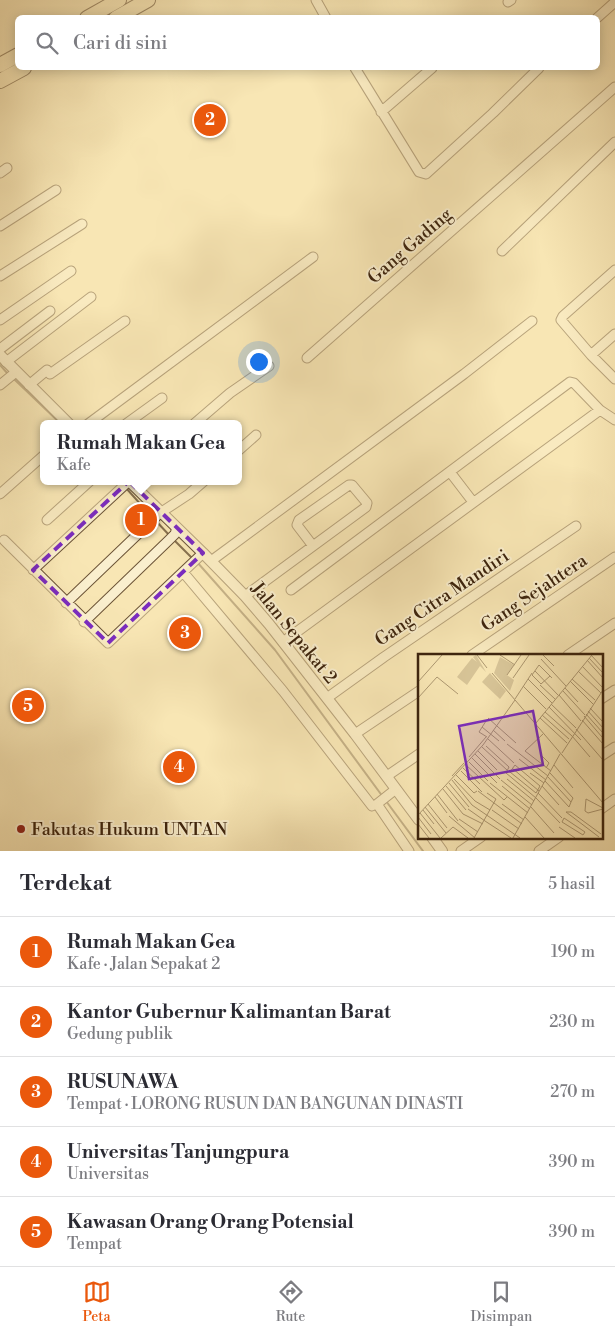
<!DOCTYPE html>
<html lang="id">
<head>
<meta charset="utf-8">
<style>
	:root { --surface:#fff; --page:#f7f7f7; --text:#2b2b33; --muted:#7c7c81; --line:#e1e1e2; --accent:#ea580c }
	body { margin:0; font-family:"Libre Bodoni",serif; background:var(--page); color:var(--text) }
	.you { position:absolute; left:258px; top:361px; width:18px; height:18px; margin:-12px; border:4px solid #fff; border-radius:50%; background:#1a73e8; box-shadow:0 0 0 8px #1a73e833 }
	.badge { display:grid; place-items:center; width:32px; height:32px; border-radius:50%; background:var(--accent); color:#fff; font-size:16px; font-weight:700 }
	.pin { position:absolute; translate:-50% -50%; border:2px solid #fff; box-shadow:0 1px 5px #0006 }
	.popup { position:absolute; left:40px; top:420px; width:202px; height:65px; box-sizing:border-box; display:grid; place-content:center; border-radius:8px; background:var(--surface); filter:drop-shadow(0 1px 4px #0005); font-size:16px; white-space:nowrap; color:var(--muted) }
	.popup b { font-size:19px; color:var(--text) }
	.popup::after { content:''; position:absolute; left:50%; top:100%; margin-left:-10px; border:10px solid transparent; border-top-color:var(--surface) }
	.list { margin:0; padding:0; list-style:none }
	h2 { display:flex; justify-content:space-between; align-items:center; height:65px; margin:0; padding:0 20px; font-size:21px }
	h2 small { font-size:16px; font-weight:400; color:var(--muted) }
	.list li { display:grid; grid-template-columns:32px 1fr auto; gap:15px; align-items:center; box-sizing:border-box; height:70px; padding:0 20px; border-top:1px solid var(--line) }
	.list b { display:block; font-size:19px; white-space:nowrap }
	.list p { margin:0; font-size:16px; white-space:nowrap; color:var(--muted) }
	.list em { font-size:16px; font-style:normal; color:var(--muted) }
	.icon { flex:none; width:28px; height:28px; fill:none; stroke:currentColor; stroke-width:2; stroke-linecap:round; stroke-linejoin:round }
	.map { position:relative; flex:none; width:615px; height:851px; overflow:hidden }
	.search { position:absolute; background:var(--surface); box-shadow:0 2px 12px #0003; left:15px; right:15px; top:15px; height:55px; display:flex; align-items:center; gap:12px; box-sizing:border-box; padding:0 18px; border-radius:8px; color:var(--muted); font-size:19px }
	.sheet { height:415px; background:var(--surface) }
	nav { display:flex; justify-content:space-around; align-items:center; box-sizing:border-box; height:70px; border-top:1px solid var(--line); background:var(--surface); font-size:14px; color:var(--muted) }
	nav a { display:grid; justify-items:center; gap:2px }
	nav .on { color:var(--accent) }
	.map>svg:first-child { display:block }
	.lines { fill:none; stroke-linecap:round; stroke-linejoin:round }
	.stream { stroke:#87714f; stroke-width:2 }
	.minor-casing { stroke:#6c5437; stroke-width:11 }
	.tertiary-casing { stroke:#6c5437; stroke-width:12 }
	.trunk-casing { stroke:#3d240d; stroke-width:16 }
	.minor { stroke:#faefce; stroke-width:9 }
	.tertiary { stroke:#faefce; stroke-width:10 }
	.trunk { stroke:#f8e6b4; stroke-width:14 }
	.marked { fill:none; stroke:#7b2cbf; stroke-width:4; stroke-dasharray:10 6; stroke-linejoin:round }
	.poi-dot { fill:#8f2418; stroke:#faefce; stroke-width:2 }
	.labels { text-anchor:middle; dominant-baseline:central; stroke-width:4; stroke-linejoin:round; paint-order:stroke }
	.street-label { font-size:18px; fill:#3d240d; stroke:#faefce }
	.poi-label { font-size:18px; fill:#3d240d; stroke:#faefce; text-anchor:start }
	.inset-road { fill:none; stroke:#ad9871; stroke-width:1 }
	.view { fill:#7b2cbf; fill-opacity:0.15; stroke:#7b2cbf; stroke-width:2.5 }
	.inset-edge { fill:none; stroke:#3d240d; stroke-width:2.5 }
</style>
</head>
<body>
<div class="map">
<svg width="615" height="851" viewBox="0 0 615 851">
	<rect width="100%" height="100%" fill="#f8e6b4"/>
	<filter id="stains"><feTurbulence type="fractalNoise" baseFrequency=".004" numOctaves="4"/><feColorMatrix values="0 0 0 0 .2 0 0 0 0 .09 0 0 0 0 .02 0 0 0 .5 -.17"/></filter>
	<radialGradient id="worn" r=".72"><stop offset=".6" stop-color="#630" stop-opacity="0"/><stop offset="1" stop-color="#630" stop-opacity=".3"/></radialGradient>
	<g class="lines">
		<!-- stream -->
		<path class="stream" d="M0,365l8,9
			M14,379l47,45
			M126,488l25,28
			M156,521l14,15
			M173,539l20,20
			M197,562l78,88 108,147
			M386,801l37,50"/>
		<!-- minor casing -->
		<g class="minor-casing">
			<path id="minor" d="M316,0l10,18
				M508,2l3,-2
				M597,18l18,-16
				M355,68l64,104 7,2 67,-61 46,-45
				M381,112l51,-44
				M0,173l7,-5
				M0,226l56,-36
				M502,251l113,-109
				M615,270l-52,46 -2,4 30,35 24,24
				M0,276l82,-52
				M0,320l71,-49
				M0,349l50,-38
				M591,355l24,-21
				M307,358l308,-271
				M6,362l85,-65
				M0,385l16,-13
				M29,385l18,-15 3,4 75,-53
				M88,424l225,-167
				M126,424l36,-26
				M194,424l36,-31 39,-27
				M238,451l18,-16
				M450,472l23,30
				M0,494l44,-39
				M47,520l43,-39
				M4,540l104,103 95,-90
				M211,561l253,-187 68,-53
				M33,570l96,-89
				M183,572l100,119 89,115
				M291,590l279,-208 4,1 26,27 15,10
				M245,596l121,-89 1,-4 -15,-18h-3l-50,35 -2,5 16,21
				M66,603l94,-90 29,-19 15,-13
				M84,622l85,-82 6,-6 2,-6
				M283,642l317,-232
				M472,655l143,-98
				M568,655l47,-32
				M327,698l57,-41 192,-131
				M601,699l14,-9
				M355,734l64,-43
				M601,756l14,-9
				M387,776l32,-22
				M396,789l-19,15 32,47
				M601,809l14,-10
				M461,851l20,-14
				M539,851l20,-14"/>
		</g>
		<!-- tertiary casing -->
		<g class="tertiary-casing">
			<path id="tertiary" d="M0,355l69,69
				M129,481l74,72 42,43 24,28 86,110 64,86
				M432,837l10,14"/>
		</g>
		<!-- trunk casing -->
		<g class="trunk-casing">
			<path id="trunk" d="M87,18l32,-18
				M116,18l32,-18
				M0,65l18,-10
				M0,81l24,-13"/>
		</g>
		<!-- minor -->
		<use href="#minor" class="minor"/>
		<!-- tertiary -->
		<use href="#tertiary" class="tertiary"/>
		<!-- trunk -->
		<use href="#trunk" class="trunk"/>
	</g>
	<!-- marked area -->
	<path d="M0 0H615V851H0ZM129,481l74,72 -95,90 -75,-73z" fill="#f8e6b4" fill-opacity=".55" fill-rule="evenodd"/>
	<path class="marked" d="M129,481l74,72 -95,90 -75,-73z"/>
	<!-- markers -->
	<circle class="poi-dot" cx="21" cy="829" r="5"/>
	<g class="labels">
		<!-- street labels -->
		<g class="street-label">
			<text transform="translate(410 246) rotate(-41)">Gang Gading</text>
			<text transform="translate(534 593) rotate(-34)">Gang Sejahtera</text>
			<text transform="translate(442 598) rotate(-34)">Gang Citra Mandiri</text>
			<text transform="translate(294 633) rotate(51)">Jalan Sepakat 2</text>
		</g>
		<!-- poi labels -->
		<g class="poi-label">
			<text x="31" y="829">Fakutas Hukum UNTAN</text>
		</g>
	</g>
	<!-- overview -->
	<g transform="translate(418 654)">
		<rect width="185" height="185" fill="#f8e6b4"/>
		<path d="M58,1l10,17 -6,-6 -13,19 -10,-8 15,-19 5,4 -4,-5zM82,3l14,8 -7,10 7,5 -4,11 -16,-18zM72,19l16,18 -6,8 -18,-17z" fill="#d8c598"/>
		<path class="inset-road" d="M59,1l10,13M82,1l15,10M125,1l11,11M173,1l12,13M171,4l14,15M123,5l25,27M169,6l16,18M164,12l21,22M117,17l23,24M160,17l23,22M74,19l111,130M89,21l14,-20M132,22l-9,8 -9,-9 7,-10 13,13M95,24l16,-23M110,25l24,24M154,25l23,21M152,27l23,23M0,28l24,-27M122,31l15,14M105,32l23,23M147,34l13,14M145,37l22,24M141,41l22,26M0,44l19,-21 21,17M97,45l17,-26M133,50l25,24M131,53l32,33M172,54l13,14M170,57l15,17M127,58l27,24M168,60l17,19M124,61l27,24M166,62l18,21M70,64l28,25M122,64l27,25M164,66l21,24M68,67l-7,11 8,5M118,69l56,-68M64,73l17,14M158,75l27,31M75,76l12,11M125,80l-18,17 26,20M154,82l18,21M70,85l26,24M89,90l41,32M68,92l23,21 -3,6 30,25M64,93l25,23M60,97l19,19M144,99l41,-63M57,100l25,25M123,101l8,8 -3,5M51,103l17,-20M54,104l25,25M101,105l27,21M51,108l19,19M48,111l38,35 3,-3M97,111l25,21 -4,7 -26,-21zM136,111l19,23M45,114l17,16M94,114l27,23M43,117l21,21M112,119l14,10M38,121l18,18 3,-2M34,122l12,-13M130,123l23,25 2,-4 -23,-25M36,125l21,22 15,9M89,125l27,22M34,126l20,25 48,33M83,126l31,25M127,127l24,26 2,-5M31,129l20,24M72,129l38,30M28,132l20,24M84,132l28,23M124,132l17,19M25,135l20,25 20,10M60,137l44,33M120,139l24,25M19,140l21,27M17,143l12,16M118,144l24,25M10,150l19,24M84,150l22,16M7,153l21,26M113,153l23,26M50,155l17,12M5,156l11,14M74,156l27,19M167,157l1,-12 17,9M167,157l3,2 15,-4M2,159l20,25M0,161l65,-70 32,-45M31,162l26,22M0,163l13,17M107,163l19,21M146,164l21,14 -2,3 -21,-13zM41,165l19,13M67,167l26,17M0,170l11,14M141,173l16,11M181,183l-33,-25h5l30,22M23,184l12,-11 15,11M56,184l22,-39 -9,-6M95,184l47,-84"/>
		<path class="view" d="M115,57l10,54 -74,14 -10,-53z"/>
		<rect width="185" height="185" class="inset-edge"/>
	</g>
	<rect width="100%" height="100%" filter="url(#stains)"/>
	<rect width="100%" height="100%" fill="url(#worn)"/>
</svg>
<div class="you"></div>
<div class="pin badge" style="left:141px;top:520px">1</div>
<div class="popup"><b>Rumah Makan Gea</b>Kafe</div>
<div class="pin badge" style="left:210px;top:120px">2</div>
<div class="pin badge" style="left:185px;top:633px">3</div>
<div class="pin badge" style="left:179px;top:767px">4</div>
<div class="pin badge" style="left:28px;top:706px">5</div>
<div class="search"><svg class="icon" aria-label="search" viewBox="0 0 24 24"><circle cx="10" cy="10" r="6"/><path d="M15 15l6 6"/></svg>Cari di sini</div>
</div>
<section class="sheet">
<h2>Terdekat<small>5 hasil</small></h2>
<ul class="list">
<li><span class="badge">1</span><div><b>Rumah Makan Gea</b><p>Kafe · Jalan Sepakat 2</p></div><em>190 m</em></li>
<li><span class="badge">2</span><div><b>Kantor Gubernur Kalimantan Barat</b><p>Gedung publik</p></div><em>230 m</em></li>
<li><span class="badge">3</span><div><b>RUSUNAWA</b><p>Tempat · LORONG RUSUN DAN BANGUNAN DINASTI</p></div><em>270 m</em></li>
<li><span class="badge">4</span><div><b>Universitas Tanjungpura</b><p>Universitas</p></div><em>390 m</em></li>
<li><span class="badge">5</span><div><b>Kawasan Orang Orang Potensial</b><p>Tempat</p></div><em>390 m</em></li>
</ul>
</section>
<nav>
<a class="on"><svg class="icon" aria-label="map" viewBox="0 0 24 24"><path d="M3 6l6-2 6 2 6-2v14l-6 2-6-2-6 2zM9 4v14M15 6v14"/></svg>Peta</a>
<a><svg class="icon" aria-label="directions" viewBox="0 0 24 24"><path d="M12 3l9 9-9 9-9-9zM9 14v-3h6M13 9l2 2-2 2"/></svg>Rute</a>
<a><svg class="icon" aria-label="saved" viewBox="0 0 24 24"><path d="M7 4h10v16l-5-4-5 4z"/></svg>Disimpan</a>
</nav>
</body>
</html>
